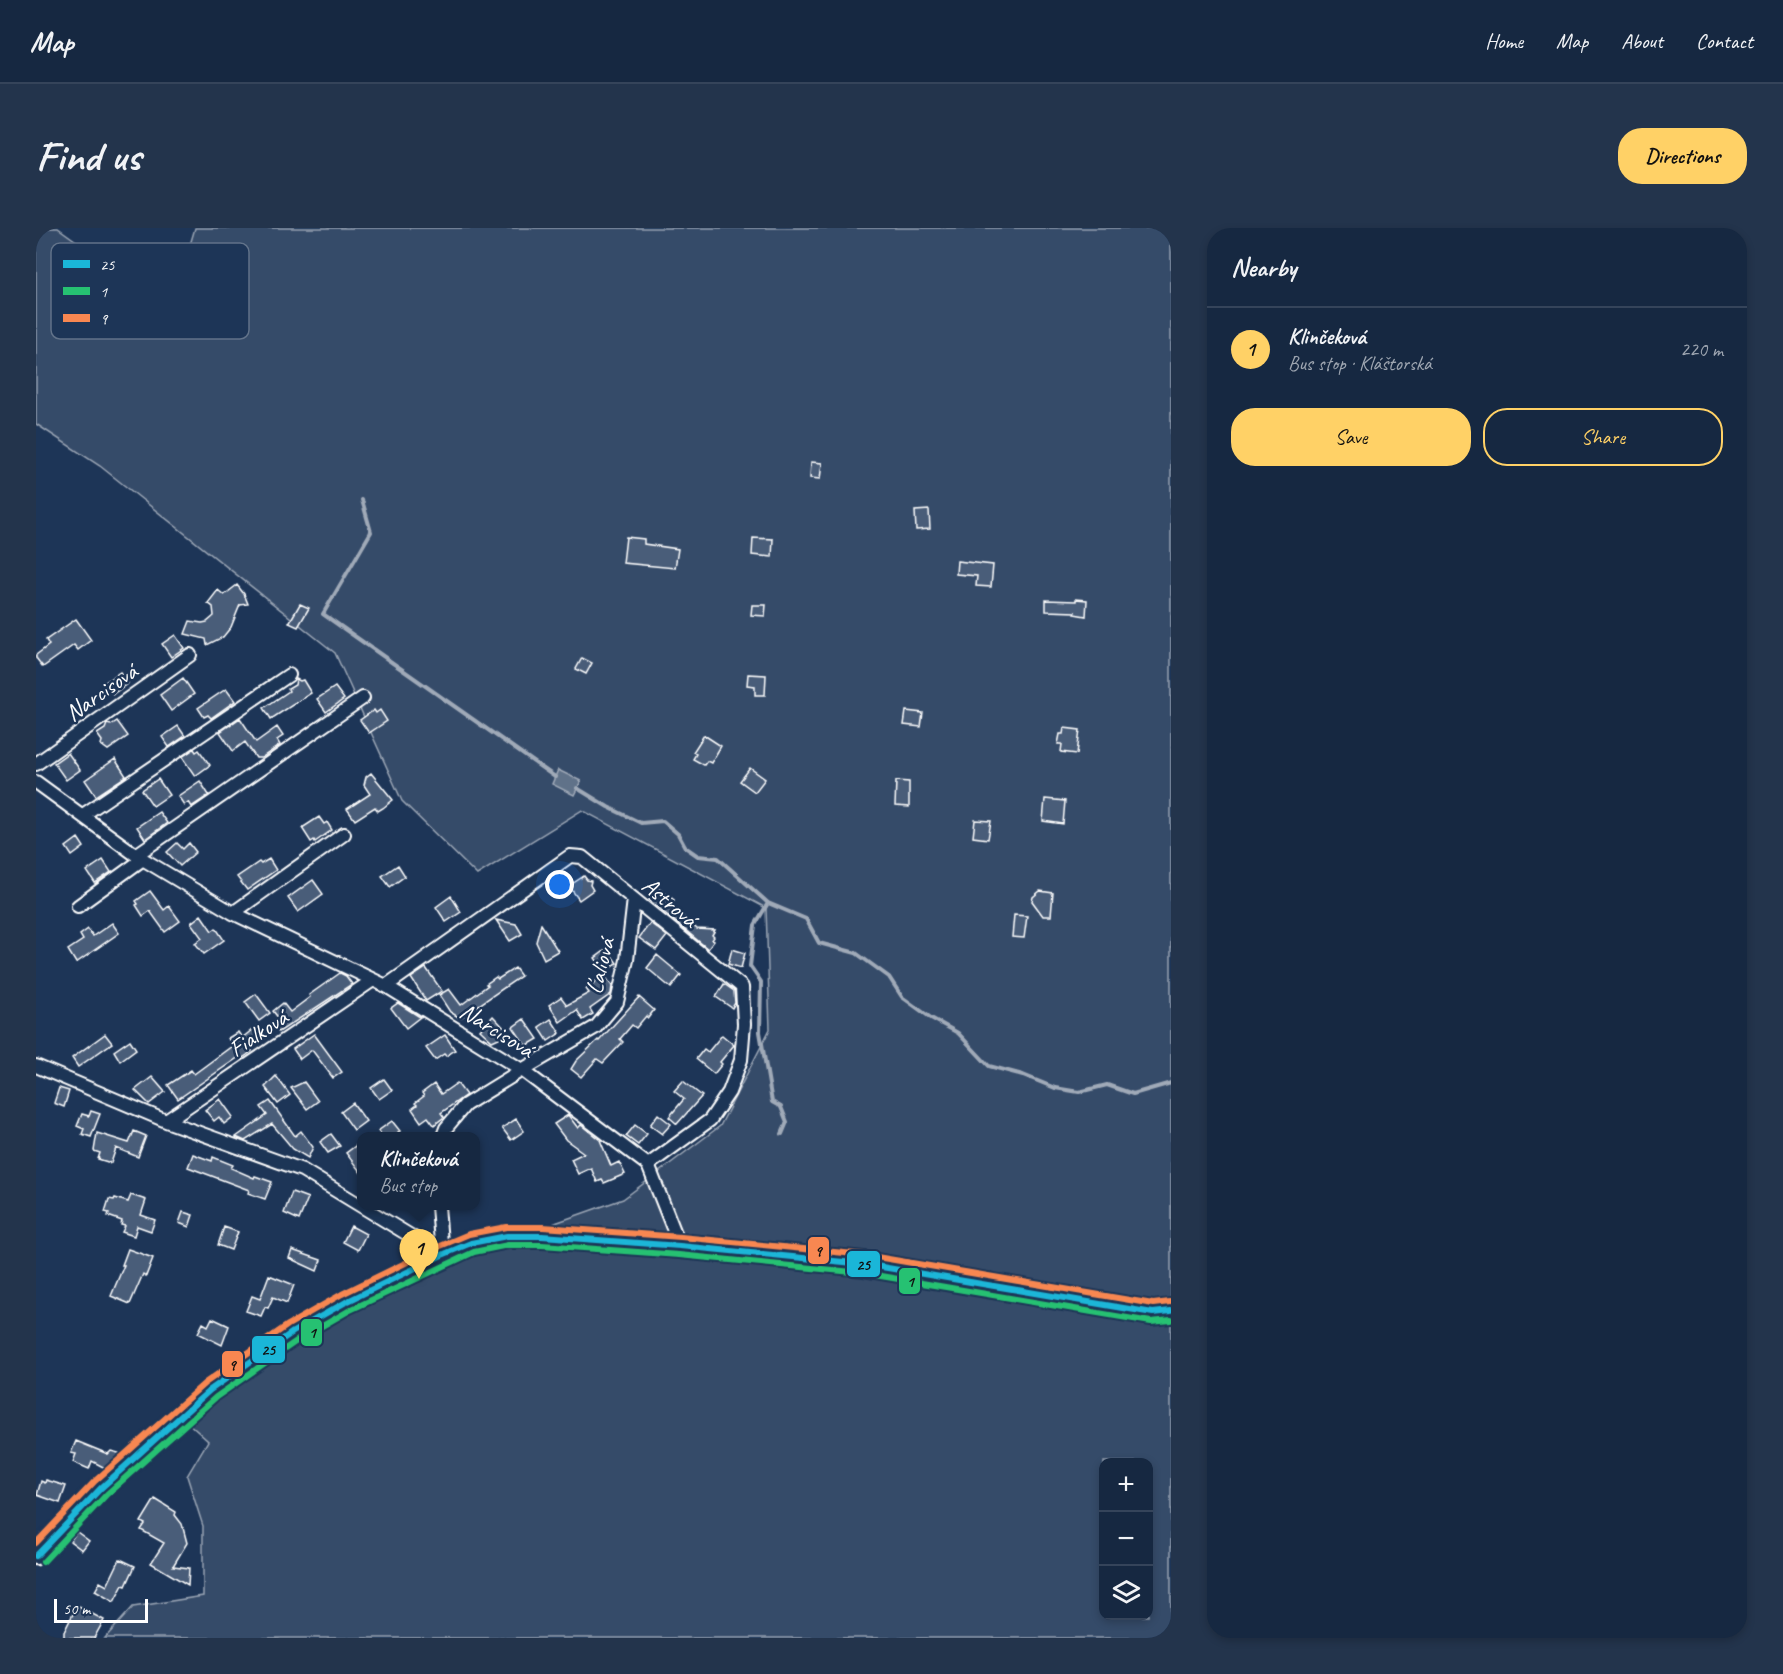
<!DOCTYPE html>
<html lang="en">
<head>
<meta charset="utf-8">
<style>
	:root { --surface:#162841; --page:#23344c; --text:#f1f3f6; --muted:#9ea6b1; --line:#35445a; --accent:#ffd166 }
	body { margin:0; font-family:Caveat,sans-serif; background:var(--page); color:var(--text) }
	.controls { position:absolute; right:18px; bottom:18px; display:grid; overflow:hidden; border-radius:12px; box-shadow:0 3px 9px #0003 }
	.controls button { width:54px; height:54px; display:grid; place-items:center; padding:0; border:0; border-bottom:2px solid var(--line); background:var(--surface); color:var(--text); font:30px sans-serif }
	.scale { position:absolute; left:18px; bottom:15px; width:94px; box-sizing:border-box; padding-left:6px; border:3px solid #fff; border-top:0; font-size:16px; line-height:21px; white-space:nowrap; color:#fff; -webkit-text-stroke:4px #1d3557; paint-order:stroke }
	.you { position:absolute; left:524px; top:657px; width:21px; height:21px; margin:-15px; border:4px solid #fff; border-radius:50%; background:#1a73e8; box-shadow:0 0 0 9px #1a73e833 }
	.badge { display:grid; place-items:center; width:39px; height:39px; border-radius:50%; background:var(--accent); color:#111; font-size:20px; font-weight:700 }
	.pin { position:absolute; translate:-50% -50px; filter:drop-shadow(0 2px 3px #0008) }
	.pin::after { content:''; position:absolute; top:32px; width:21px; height:18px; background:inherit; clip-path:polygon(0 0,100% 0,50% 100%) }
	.popup { position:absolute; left:321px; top:904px; width:123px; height:78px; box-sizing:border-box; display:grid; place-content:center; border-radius:12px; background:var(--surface); filter:drop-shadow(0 2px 4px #0005); font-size:20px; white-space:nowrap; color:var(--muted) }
	.popup b { font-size:22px; color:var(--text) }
	.popup::after { content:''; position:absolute; left:50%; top:100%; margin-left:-12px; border:12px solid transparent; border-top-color:var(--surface) }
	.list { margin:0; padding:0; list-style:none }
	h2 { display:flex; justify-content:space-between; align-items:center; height:78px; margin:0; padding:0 24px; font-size:26px }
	h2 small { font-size:20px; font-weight:400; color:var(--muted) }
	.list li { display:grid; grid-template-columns:39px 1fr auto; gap:18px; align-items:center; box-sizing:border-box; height:84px; padding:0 24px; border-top:2px solid var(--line) }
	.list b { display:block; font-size:22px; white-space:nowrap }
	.list p { margin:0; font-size:20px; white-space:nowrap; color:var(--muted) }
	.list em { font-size:20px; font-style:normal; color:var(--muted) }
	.actions { display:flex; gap:12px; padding:18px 24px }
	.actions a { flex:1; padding:14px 0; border:2px solid var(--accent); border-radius:24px; text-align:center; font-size:21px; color:var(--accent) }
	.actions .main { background:var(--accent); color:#111 }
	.icon { flex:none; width:33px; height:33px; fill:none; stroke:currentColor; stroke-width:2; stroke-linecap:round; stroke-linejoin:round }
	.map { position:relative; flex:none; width:1135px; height:1410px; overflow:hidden; border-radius:24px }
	header { display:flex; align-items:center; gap:36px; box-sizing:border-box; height:84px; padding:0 30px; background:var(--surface); border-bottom:2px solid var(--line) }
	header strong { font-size:28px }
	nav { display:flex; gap:33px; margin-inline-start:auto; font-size:21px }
	.intro { display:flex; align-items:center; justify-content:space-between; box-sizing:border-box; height:144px; padding:0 36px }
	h1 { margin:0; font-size:42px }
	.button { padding:15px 27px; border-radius:24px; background:var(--accent); color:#111; font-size:21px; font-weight:700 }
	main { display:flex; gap:36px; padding:0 36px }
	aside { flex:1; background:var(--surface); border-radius:24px; box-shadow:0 3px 9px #0003 }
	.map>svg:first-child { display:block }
	.green { fill:#364b69; stroke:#9aa5b4; stroke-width:1.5; fill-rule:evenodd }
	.water { fill:#617289; stroke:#a0aab8; stroke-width:1.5 }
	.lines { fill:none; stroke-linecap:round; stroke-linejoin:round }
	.stream { stroke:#a0aab8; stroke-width:4 }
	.building { fill:#4a5d79; stroke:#fff; stroke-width:1.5 }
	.street-casing { stroke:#fff; stroke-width:16 }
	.secondary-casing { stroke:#fff; stroke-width:21 }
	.street { stroke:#1d3557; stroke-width:12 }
	.secondary { stroke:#1d3557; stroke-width:16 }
	.bus-1-casing { stroke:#1d3557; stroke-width:10 }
	.bus-2-casing { stroke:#1d3557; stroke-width:10 }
	.bus-3-casing { stroke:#1d3557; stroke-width:10 }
	.bus-1 { stroke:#1ab6d8; stroke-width:6 }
	.bus-2 { stroke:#26c172; stroke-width:6 }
	.bus-3 { stroke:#f88751; stroke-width:6 }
	.labels { text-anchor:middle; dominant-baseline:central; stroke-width:5; stroke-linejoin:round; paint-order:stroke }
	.street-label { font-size:24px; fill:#fff; stroke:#1d3557 }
	.key { fill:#1d3557; stroke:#617289; stroke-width:1.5 }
	.key-label { font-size:16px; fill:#fff }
	.line-badge { stroke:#1d3557; stroke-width:2 }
	.pale-badge-label { font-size:16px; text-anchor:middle; font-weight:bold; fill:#111 }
</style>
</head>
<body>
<header>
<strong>Map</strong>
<nav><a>Home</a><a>Map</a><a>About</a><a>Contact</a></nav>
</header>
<div class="intro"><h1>Find us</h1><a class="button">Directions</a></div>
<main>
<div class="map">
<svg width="1135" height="1410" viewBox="0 0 1135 1410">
	<rect width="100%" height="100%" fill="#1d3557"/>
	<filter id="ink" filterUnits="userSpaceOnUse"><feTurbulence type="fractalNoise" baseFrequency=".0167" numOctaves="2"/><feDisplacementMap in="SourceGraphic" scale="12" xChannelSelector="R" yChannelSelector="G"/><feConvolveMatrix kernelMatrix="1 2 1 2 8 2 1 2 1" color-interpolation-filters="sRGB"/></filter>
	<g filter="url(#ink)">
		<!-- green -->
		<path class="green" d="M0,0h22l113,81 24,-81h976v1410h-1066l28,-31 70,-11v-70l-16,-50 21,-35 -22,-20 71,-59 134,-81 232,-82 97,-73 50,-97 -4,-121 -184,-98 -105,65 -75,-74 -67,-148 -235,-187 -64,-42zM1068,1234h44v154h-44z"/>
		<!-- water -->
		<path class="water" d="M522,542l23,11 -7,14 -22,-11z"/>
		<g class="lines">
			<!-- stream -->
			<path class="stream" d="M326,272l9,32 -48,82 232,163
				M541,560l31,19 33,16 22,-2 15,13 7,13 13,9 20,2 50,45 38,16 13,24 37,10 33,24 13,20 29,21 27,15 31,33 34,9 32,13 24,4 28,-7 26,9 38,-11
				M732,675l-13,22 -5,41 11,16 -1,50 12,70 9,5 6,15 -5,12"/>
		</g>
		<!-- building -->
		<path class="building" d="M775,234l11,1 -2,16 -10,-1z
			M893,282l1,19 -14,1 -1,-19z
			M590,309l18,2v5l34,5 -3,19 -52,-5z
			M717,310l20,1 -1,18 -20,-2z
			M921,333l36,4 -2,22 -15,-1 1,-10 -21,-2z
			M201,357l7,9 4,10 -8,1 -9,22 -8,10 -16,8 -1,-6 -21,-5 5,-13 12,2 5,-1 7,-6 -1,-9 -5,-4 10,-13 6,5z
			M1040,371l11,1 -1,16 -12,-2 1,-2 -29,-1v-11l30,1z
			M264,376l9,4 -11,19 -9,-4z
			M716,377h14l-1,11 -14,-1z
			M40,391l15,21 -13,10 -4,-5 -31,22 -7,-9v-3l13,-10 -3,-5z
			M139,407l9,13 -13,9 -9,-13z
			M546,430l10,5 -6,11 -10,-5z
			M84,444l8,11 -15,11 -9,-11z
			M712,446l18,1 -1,20h-10v-9l-8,-1z
			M147,450l11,16 -23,17 -11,-16z
			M260,451l4,2 3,-1 8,13 -40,26 -7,-11 25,-17 -1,-2 7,-4z
			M299,459l9,12 -18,13 -9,-13z
			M190,461l9,12 -24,17 -3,-3 -4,2 -6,-9z
			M338,482l2,3 4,-3 7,11 -18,12 -9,-13z
			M870,483l17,2 -2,14 -17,-2z
			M204,490l16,24 21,-15 6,9 -6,4 3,5 -19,13h-5l-11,-16 -12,9 -13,-19z
			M81,493l11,15 -20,14 -7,-5 1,-4 -5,-7 8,-5 2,-5 4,1z
			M142,498l7,10 -16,11 -7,-10z
			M1028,500l16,2 -3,24 -16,-2 1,-8h-4l2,-10h3z
			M668,507l17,11 -10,17 -4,-2 -3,4 -11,-6 3,-5 -3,-2z
			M158,521l2,3 3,-2 11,15 -15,11 -13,-19z
			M32,525l12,17 -14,10 -12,-17z
			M79,531l11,17 -30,20 -11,-16z
			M714,540l15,11 -10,13 -15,-11z
			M335,545l22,27 -10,8 -5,3 -3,-4 -20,13 -8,-11 23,-15 -6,-9 2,-8z
			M122,551l11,16 -16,11 -11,-16z
			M164,553l9,14 -18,12 -3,-5 -4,3 -6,-9z
			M860,553l13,1v25l-14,-1z
			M1009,571l20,2 -2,23 -20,-3z
			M123,584l8,11 -22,16 -8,-12z
			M283,589l5,7 3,-2 5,8 -17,12 -1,-2 -3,2 -9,-14z
			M939,592l16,1 -3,18 -15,-2z
			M42,610l6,9 -12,9 -6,-9z
			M141,615l6,6 6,-6 7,9 -16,14 -13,-14z
			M233,631l7,11 -29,20 -10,-13 22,-15 2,2z
			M67,632l8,12 -16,11 -8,-12z
			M362,637l7,11 -15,11 -8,-11z
			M548,648l3,4 4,1 -1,4 3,5 -14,10 -10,-14z
			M277,652l10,14 -25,18 -10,-14z
			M622,660l16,12 -4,5 27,24 18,1 -3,5 2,2 -2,3 2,1 -6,8 -59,-49z
			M114,663l14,19 5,-4 11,15 -15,11 -15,-21 -7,5 -7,-11 2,-1 -2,-3z
			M1004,663l13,2 -2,23h-8l-11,-15 1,-4z
			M415,668l10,16 -15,10 -10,-15z
			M165,687l11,16 4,-3 8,12 -20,14 -9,-11 7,-5 -11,-15z
			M978,687l13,1 -3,22 -12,-1z
			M460,692l20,4 6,10 -12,7z
			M76,695l7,10 -43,30 -8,-13 15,-10 -3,-5 8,-6 5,7z
			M614,695l17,13 -11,14 -17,-12z
			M505,696l17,27 -14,8 -8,-17z
			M571,721l10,14 -12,9 -10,-14z
			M696,721l13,4 -4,15 -13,-4z
			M621,727l24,20 -10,13 -24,-20z
			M390,740l16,23 -16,10 -15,-23z
			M479,740l6,8 -61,42 -10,-6 -11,-17 10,-6 12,16 27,-20 -2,-1 10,-7 2,2z
			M304,745l6,3 6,8 -73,48 -5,-7 6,-5 -7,-9 10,-8 7,9 20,-15 -1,-2z
			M568,747l8,11 -1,8 -21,15 3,5 -10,6 -6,-10 -17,12 -11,-17 12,-8 6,8 22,-12 -3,-4z
			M688,756l10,7 1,12 -3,5 -16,-11z
			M220,766l14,19 -11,8 -14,-19z
			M603,769l15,13 -6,8 -2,-2 -10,12 -4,-3 -12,14 3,3 -20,21 -6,-4 -16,18 -10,-8 5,-8 22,-21 1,1z
			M362,775l22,14 -14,11 -15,-20z
			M457,788l13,14 -7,8 -7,3 -12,-11z
			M488,791l14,20 -12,7 -13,-19z
			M515,791l9,14 -12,8 -9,-14z
			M221,798l9,11 -16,12 2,2 -5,4 -6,4 -2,-2 -61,42 -10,-14 23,-15 3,4 38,-28 -4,-8 10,-6 4,6z
			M69,806l7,9 -34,24 -6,-9z
			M278,806l28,38 -9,6 -21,-28 -12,9 -7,-10z
			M409,807l10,15 -9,6 -2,-2 -9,6 -9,-12z
			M686,807l12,10 -14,17 2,2 -8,10 -18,-15 8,-10 4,3z
			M94,812l6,9 -16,12 -6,-10z
			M240,848l14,19 -12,9 -13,-17z
			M116,849l13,15 -16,12 -14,-14z
			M348,851l8,11 -13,9 -8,-11z
			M647,853l19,15 -25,28 -8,-7 15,-18 -10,-8z
			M268,854l14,19 -11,8 -16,-21z
			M421,855l9,12 -25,18 3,4 -10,8 -6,-8 -7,5 -9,-13 5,-4 -2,-2 9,-7 -2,-3 12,-9 7,10z
			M23,860l10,3 -5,16 -10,-4z
			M184,871l13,18 -9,7 -5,-7 -5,4 -9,-11z
			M234,873l25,35 6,-5 12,16 -5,11 -15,-9 -21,-25 -27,17 -9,-4 31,-22 -6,-8z
			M317,875l13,18 -12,9 -13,-18z
			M55,883l9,3 -9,23 -9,-3 2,-5 -7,-3 5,-12 7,2z
			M622,886l13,10 -9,10 -12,-9z
			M532,887l10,13 3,-3 19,15 11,26 8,-4 6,12 -21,9 -2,-3 -5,2 -6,-14 -13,6 -7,-15 13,-6 -18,-13 -12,-16z
			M480,891l8,12 -13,9 -9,-12z
			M356,893l8,10 -2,1 3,5h-18l-5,-6z
			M599,897l12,9 -9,11 -12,-9z
			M98,903l12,5 -8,21 -22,-9 -5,15 -13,-4 2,-6 -6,-2 3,-18 32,10z
			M295,906l9,12 -12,7 -8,-11z
			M326,913v33l-16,-21z
			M157,926l19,7 1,-4 20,8 -2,3 23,10 1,-2 17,6 -7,17 -17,-6 1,-3 -61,-23z
			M256,964l16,6 -9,22 -15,-7z
			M95,967l15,5 -5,15 14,5 -4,11 -14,-5 -3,10 -12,-4 3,-6 -4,-1 1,-4 -14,-5 1,-3 -4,-1 4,-13 5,1 1,-2 13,4z
			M147,984l10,3 -4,12 -10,-4z
			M315,998l15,8 -8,16 -15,-8z
			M188,999l14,5 -7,18 -13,-5z
			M92,1021l25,9 -7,18 -3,-2 -13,30 -19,-8 13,-31h-2z
			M256,1022l29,10 -4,11 -28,-13z
			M233,1047l25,10 -7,18 -14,-6 -5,11 -3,-1 -4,9 -15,-5 6,-15 8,3z
			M176,1090l17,8 -7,19 -24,-12 5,-10 5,3z
			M40,1213l32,13 3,-3 11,3 -15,15 -15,-8 -3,8 -16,-7 3,-8 -5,-1z
			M10,1252l20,6 -6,17 -23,-8 4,-14 4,2z
			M119,1271l21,13 -1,3 7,9 5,19 -14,23 16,2 -1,17 -37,-22 13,-20 -23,-13 4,-6 -4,-2z
			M41,1304l12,9 -7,9 -12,-9z
			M84,1331l15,7 -9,20 -3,-1 -9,17 -19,-11 5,-9 7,4z
			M41,1378l27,14 -10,18h-30v-6z"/>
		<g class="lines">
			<!-- street casing -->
			<g class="street-casing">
				<path id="street" d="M0,1v-1
					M0,536l154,-109
					M0,554l100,73 97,58 153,73 136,84 126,95 32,81
					M47,587l206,-140
					M100,627l227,-157
					M42,678l65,-47
					M197,685l111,-79
					M350,758l184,-130 12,1 160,130 2,37 -3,36 -12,32 -19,28 -62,45
					M0,838l130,55 136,49 140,85
					M130,893l207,-141
					M407,908l3,-8 19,-23 57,-35 74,-43 21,-25 10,-42 7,-61
					M402,978l4,49"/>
			</g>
			<!-- secondary casing -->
			<g class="secondary-casing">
				<path id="secondary" d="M0,1328l65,-68 109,-98 38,-27 45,-31 53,-30 96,-47 29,-12 36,-7h35l138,10 184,18 289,49 18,-2"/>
			</g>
			<!-- street -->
			<use href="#street" class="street"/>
			<!-- secondary -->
			<use href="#secondary" class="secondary"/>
			<!-- bus-1 casing -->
			<g class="bus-1-casing">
				<path id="bus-1" d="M0,1328l65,-68 109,-98 83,-58 53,-30 96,-47 29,-12 36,-7h35l138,10 184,18 289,49 18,-2"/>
			</g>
			<!-- bus-2 casing -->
			<g class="bus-2-casing">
				<path id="bus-2" d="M7,1334l64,-68 109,-97 82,-57 52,-30 124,-58 34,-7h34l137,10 184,18 288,49 20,-2"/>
			</g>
			<!-- bus-3 casing -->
			<g class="bus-3-casing">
				<path id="bus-3" d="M0,1315l59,-62 110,-98 83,-58 54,-31 96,-47 31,-13 37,-7h37l138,10 184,18 288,49 17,-2"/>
			</g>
			<!-- bus-1 -->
			<use href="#bus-1" class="bus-1"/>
			<!-- bus-2 -->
			<use href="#bus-2" class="bus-2"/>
			<!-- bus-3 -->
			<use href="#bus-3" class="bus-3"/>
		</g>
	</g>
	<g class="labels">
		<!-- street labels -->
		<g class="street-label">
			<text transform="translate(65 464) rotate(-35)">Narcisová</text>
			<text transform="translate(634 674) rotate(40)">Astrová</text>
			<text transform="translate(564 738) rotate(-76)">Ľaliová</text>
			<text transform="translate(461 802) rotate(32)">Narcisová</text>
			<text transform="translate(222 805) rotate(-34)">Fialková</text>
		</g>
	</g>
	<!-- legend -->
	<rect x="15" y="15" width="198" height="96" rx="9" class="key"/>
	<rect x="27" y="32" width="27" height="8" fill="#1ab6d8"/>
	<rect x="27" y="59" width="27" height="8" fill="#26c172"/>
	<rect x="27" y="86" width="27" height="8" fill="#f88751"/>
	<g class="key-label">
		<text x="64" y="42">25</text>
		<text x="64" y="69">1</text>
		<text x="64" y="96">9</text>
	</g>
	<g class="line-badge">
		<rect x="771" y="1008" width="23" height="29" rx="6" fill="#f88751"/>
		<rect x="810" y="1022" width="35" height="28" rx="6" fill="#1ab6d8"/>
		<rect x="862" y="1039" width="23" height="28" rx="6" fill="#26c172"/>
		<rect x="264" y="1090" width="23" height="29" rx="6" fill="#26c172"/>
		<rect x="215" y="1107" width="35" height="29" rx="6" fill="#1ab6d8"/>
		<rect x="185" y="1122" width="23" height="28" rx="6" fill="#f88751"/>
	</g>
	<g class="pale-badge-label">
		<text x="782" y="1028">9</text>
		<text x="827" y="1042">25</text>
		<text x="874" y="1059">1</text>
		<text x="276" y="1110">1</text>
		<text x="232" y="1127">25</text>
		<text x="196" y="1142">9</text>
	</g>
</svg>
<div class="controls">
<button>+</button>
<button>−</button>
<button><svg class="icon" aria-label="layers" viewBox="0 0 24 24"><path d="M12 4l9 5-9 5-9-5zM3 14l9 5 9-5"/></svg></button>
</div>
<div class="scale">50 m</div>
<div class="you"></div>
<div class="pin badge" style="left:383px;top:1051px">1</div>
<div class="popup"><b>Klinčeková</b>Bus stop</div>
</div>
<aside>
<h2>Nearby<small></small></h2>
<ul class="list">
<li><span class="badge">1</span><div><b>Klinčeková</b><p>Bus stop · Kláštorská</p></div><em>220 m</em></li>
</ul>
<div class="actions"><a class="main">Save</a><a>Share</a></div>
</aside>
</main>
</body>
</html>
